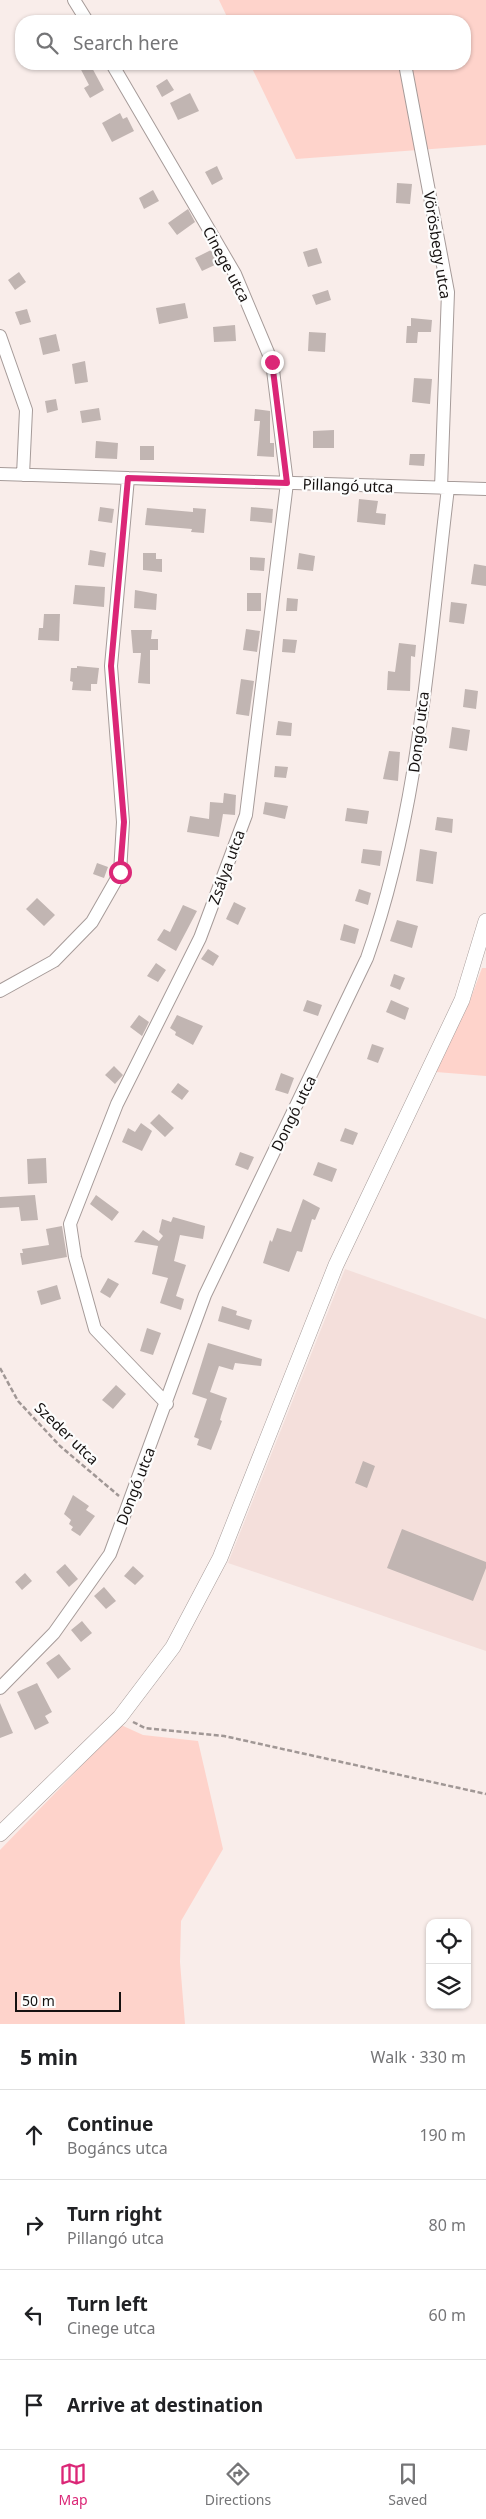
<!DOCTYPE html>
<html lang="en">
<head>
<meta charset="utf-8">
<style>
	:root { --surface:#fff; --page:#f2f2f2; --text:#202124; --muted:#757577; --line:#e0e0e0; --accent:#db2777 }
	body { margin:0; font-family:"Noto Sans",sans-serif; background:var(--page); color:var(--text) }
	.controls { position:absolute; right:15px; bottom:15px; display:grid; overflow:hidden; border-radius:10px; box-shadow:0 1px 4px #0004 }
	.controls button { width:45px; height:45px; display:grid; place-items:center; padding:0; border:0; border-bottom:1px solid var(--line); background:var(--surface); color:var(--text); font:25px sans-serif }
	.scale { position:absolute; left:15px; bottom:12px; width:106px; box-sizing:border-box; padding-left:5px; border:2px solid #151110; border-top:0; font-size:14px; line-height:18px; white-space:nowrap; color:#151110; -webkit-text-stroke:4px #fdfdfd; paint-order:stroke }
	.stop { position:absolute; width:15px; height:15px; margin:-11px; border:4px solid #db2777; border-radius:50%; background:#fff }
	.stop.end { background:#db2777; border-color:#fff; box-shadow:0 1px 5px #0008 }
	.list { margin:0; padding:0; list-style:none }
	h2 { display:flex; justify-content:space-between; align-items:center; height:65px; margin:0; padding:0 20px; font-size:21px }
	h2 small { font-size:16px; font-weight:400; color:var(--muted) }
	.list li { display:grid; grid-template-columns:32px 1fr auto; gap:15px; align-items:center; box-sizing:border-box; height:90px; padding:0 20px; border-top:1px solid var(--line) }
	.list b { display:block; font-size:19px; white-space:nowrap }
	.list p { margin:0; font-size:16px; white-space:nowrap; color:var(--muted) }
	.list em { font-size:16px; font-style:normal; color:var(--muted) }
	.icon { flex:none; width:28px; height:28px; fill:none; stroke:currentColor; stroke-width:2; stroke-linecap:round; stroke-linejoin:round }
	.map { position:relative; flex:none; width:486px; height:2024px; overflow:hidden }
	.search { position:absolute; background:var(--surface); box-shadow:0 1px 4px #0004; left:15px; right:15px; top:15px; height:55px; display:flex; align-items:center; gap:12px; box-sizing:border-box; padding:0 18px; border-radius:20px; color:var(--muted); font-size:19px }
	.sheet { height:425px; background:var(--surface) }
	nav { display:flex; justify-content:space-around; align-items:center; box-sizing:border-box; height:70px; border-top:1px solid var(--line); background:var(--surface); font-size:14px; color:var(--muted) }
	nav a { display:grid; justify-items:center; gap:2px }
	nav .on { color:var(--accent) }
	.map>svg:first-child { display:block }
	.built { fill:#f4dfdb }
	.green { fill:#fed3cb }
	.building { fill:#c1b5b2 }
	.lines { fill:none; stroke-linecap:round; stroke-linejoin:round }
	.minor-casing { stroke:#a69b99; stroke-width:14 }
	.tertiary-casing { stroke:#a69b99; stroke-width:16 }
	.path { stroke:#a09795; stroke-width:2.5; stroke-dasharray:5 2.5; stroke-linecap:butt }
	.minor { stroke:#fff; stroke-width:12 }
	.tertiary { stroke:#fff; stroke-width:15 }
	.route { stroke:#db2777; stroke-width:6 }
	.labels { text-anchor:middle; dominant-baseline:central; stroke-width:4.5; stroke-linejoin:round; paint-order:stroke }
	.street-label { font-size:15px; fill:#151110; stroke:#fdfdfd }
</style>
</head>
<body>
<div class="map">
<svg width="486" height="2024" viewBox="0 0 486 2024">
	<rect width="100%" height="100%" fill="#f9edea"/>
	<!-- built -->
	<path class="built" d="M345,1269l141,50v332l-258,-88z"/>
	<!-- green -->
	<path class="green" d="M219,0h267v145l-190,14 -46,-95h215v-43h-236z
		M482,968h4v108l-50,-4 33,-69z
		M121,1725l22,10 55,6 25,108 -42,72 -1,41 5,62h-185v-174z"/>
	<!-- building -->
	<path class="building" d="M78,64h12l14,26 -14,8 -6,-10 5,-3z
		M167,79l7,11 -12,7 -6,-11z
		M190,93l9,18 -21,9 -8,-17z
		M120,113l3,6 4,-2 7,14 -22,11 -10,-19z
		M217,166l6,13 -11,6 -7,-13z
		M397,183l15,1 -2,20 -14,-1z
		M153,190l6,11 -15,8 -5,-11z
		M188,209l7,13 -18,13 -9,-12z
		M317,248l5,15 -14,4 -5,-15z
		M211,250l8,13 -17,8 -7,-13z
		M19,272l7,10 -11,8 -7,-10z
		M328,290l3,10 -15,5 -4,-10z
		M185,303l3,15 -29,6 -3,-16z
		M27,309l4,13 -11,3 -5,-13z
		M411,318l21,2 -1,12h-13l-1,11h-11l1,-17h4z
		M235,325l1,16 -22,1 -1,-15z
		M309,332l17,1 -1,19 -17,-1z
		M56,334l4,17 -17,4 -4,-17z
		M85,361l3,21 -13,2 -3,-20z
		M414,378l18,1 -2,25 -18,-2z
		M56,399l2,11 -11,3 -2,-12z
		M99,408l2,12 -19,3 -2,-12z
		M255,409l15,2v32h4v14l-17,-1 3,-35h-6z
		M334,430v18h-21v-17z
		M96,441l22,2 -1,16 -22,-1z
		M140,446h14v14h-14z
		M410,454h15l-1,12 -15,-1z
		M359,499l19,2 -2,12 10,1 -1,11 -28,-3z
		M100,507l14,2 -2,14 -14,-2z
		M251,507l22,2 -1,14 -22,-2z
		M147,508l46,4v-4l13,1 -2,24 -13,-1 1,-3 -47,-4z
		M90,550l16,3 -2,14 -16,-2z
		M143,553h13v6h6v13l-19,-2z
		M299,553l16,3 -2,15 -16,-2z
		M250,557l15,1 -1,13 -14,-1z
		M474,564l12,2v20l-15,-2z
		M75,585l30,2 -1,20 -31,-3z
		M135,590l22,4 -1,16 -22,-2z
		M247,593h14v18h-14z
		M287,598l11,1 -1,12h-11z
		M451,602l16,2 -3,20 -15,-2z
		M44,614h16l-1,27 -21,-1 1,-12h4z
		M246,629l14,2 -3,21 -14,-2z
		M131,630h21l-1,9h7v11h-8v34l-12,-1 3,-30h-8z
		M283,639l14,1 -2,13 -13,-1z
		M399,643l17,2 -1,12 -4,-1 -1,35 -23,-1 1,-19 7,1z
		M77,666l22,2 -2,16h-6v7l-19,-1 1,-8 -3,-1 1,-13h6z
		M241,679l13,2 -5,35 -13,-2z
		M465,689l13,2 -2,18 -13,-2z
		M278,721l14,2 -1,13 -15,-1z
		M452,727l18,3 -3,21 -18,-3z
		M389,751l11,1 -2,29 -15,-2z
		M275,766l13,1 -2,11 -12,-1z
		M224,793l12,2 -1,20 -12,-1 -4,23 -32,-5 3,-16 19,3 1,-17 13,1z
		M265,802l23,4 -3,13 -22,-5z
		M347,808l22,3 -2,13 -22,-3z
		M437,817l16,2 -1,14 -17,-3z
		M363,849l19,2 -2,15 -19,-3z
		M420,849l17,3 -4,32 -17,-3z
		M97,863l11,4 -4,11 -11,-4z
		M359,889l12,4 -3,12 -13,-4z
		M37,898l18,17 -11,11 -18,-17z
		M234,902l12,6 -8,17 -12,-6z
		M183,905l14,6 -21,40 -19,-11 7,-11 6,3z
		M397,920l21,6 -6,22 -22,-7z
		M344,924l15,5 -4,15 -15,-4z
		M208,949l11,7 -6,10 -12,-7z
		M156,963l10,7 -8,12 -11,-6z
		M394,974l11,4 -5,12 -10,-4z
		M307,1000l15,5 -4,11 -15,-5z
		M391,1000l18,8 -4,12 -19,-8z
		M139,1015l10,7 -7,14 -12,-9z
		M177,1015l26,11 -10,19 -18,-10 1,-3 -6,-4z
		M372,1044l12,4 -6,15 -11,-4z
		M114,1066l9,9 -8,9 -10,-9z
		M281,1073l13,5 -6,16 -13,-4z
		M178,1083l11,8 -7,9 -11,-8z
		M159,1114l15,14 -9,9 -15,-14z
		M141,1123l11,8 -10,20 -20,-9 6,-14 7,4z
		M345,1128l13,5 -5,12 -13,-4z
		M240,1152l14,5 -6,13 -13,-5z
		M46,1158l1,25 -19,1 -1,-25z
		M318,1162l19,7 -5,13 -19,-7z
		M35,1195l3,25 -17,1 -2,-14 -19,1v-11z
		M96,1195l23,17 -7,9 -22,-17z
		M303,1199l17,9 -5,12 -3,-1 -10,33 -5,-1 -8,21 -26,-9 7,-23 2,2 5,-14 14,4z
		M173,1217l32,9 -2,13 -23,-4 -6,26 12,4 -10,31 8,3 -3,11 -21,-7 8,-25 -16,-4 6,-28 -24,-4 9,-12 16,11 4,-5 -4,-4 3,-13 9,3z
		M62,1226l5,31 -45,8 -2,-12h3l-1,-4 27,-4 -3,-16z
		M108,1278l11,6 -9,14 -10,-6z
		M57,1285l4,14 -20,6 -4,-14z
		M222,1306l15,5 -1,4 16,5 -3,10 -31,-9z
		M147,1328l14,5 -8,22 -13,-4z
		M208,1343l54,16 -1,7 -26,-3 -2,7 -14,-4 -9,26 17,6 -6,18 -1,4 2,1 -11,29 -14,-5 2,-6 -5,-2 13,-38 -15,-5z
		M116,1385l10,9 -13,15 -11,-9z
		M363,1461l12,5 -8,22 -12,-5z
		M73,1495l16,11 -3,4 9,6 -15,20 -9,-6 2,-3 -4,-3 2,-4 -7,-6z
		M402,1529l84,33v6l-13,33 -86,-33z
		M65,1564l13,15 -9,8 -13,-15z
		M133,1566l11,10 -9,9 -11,-9z
		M25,1573l7,8 -10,9 -7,-8z
		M104,1587l12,14 -10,8 -12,-13z
		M82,1621l10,12 -11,9 -10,-12z
		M59,1654l12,15 -13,10 -12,-16z
		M37,1683l15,29 -7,4 4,7 -14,7 -18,-38z
		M0,1703l13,30 -13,5z"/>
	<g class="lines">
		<!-- minor casing -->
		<g class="minor-casing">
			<path id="minor" d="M74,0l13,21
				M112,64l123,210 37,88 15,121 -41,332 -46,123 -83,166 -47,120 5,33 20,72 72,75
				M405,64l43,228 -7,196
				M0,336l26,74 -3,65
				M0,474l486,15
				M0,991l54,-30 38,-39 28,-49 3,-51 -12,-156 17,-188
				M0,1688l54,-55 56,-79 95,-259 162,-337c53,-150 62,-313 81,-470"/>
		</g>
		<!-- tertiary casing -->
		<g class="tertiary-casing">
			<path id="tertiary" d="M0,1834l120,-117 53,-70 47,-89 116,-293 126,-265 24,-79"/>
		</g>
		<!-- path -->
		<path class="path" d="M0,1368l18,33 42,45 59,50
			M133,1722l12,6 79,8 262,58"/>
		<!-- minor -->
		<use href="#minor" class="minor"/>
		<!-- tertiary -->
		<use href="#tertiary" class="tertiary"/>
	</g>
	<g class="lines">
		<!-- route -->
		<path class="route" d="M120,872l4,-50 -13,-156 17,-188 159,5 -15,-121"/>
	</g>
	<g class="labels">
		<!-- street labels -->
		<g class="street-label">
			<text transform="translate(438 245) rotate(81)">Vörösbegy utca</text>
			<text transform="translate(227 264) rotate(62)">Cinege utca</text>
			<text transform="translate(348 485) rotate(2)">Pillangó utca</text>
			<text transform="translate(418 732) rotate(-83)">Dongó utca</text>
			<text transform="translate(226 867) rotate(-70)">Zsálya utca</text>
			<text transform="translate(293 1113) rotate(-64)">Dongó utca</text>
			<text transform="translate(67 1433) rotate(44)">Szeder utca</text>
			<text transform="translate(135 1486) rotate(-69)">Dongó utca</text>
		</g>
	</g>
</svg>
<div class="controls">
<button><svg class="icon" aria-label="locate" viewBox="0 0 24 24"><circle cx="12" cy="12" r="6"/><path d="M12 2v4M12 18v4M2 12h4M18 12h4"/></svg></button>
<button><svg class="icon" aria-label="layers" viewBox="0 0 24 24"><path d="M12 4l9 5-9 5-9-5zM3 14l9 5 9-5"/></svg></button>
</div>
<div class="scale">50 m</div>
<div class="stop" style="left:120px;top:872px"></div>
<div class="stop end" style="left:272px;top:362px"></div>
<div class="search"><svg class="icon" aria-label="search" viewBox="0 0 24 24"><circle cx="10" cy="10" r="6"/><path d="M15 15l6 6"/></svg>Search here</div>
</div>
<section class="sheet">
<h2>5 min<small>Walk · 330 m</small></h2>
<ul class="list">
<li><svg class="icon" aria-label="ahead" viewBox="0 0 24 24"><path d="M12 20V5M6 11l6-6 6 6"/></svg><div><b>Continue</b><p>Bogáncs utca</p></div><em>190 m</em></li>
<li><svg class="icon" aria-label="right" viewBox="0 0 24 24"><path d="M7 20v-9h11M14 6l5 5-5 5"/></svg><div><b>Turn right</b><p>Pillangó utca</p></div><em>80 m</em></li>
<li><svg class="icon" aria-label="left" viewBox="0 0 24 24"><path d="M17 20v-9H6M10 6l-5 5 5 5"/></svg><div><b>Turn left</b><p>Cinege utca</p></div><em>60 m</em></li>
<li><svg class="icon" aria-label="arrive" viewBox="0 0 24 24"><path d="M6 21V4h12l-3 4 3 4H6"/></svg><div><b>Arrive at destination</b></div></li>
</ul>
</section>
<nav>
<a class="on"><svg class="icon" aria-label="map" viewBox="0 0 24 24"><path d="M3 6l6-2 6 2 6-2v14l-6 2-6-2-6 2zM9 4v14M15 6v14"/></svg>Map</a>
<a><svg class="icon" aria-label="directions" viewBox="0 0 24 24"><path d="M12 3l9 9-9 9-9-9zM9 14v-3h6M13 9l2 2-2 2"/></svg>Directions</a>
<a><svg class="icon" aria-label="saved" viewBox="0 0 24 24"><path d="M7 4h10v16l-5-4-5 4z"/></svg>Saved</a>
</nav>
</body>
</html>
